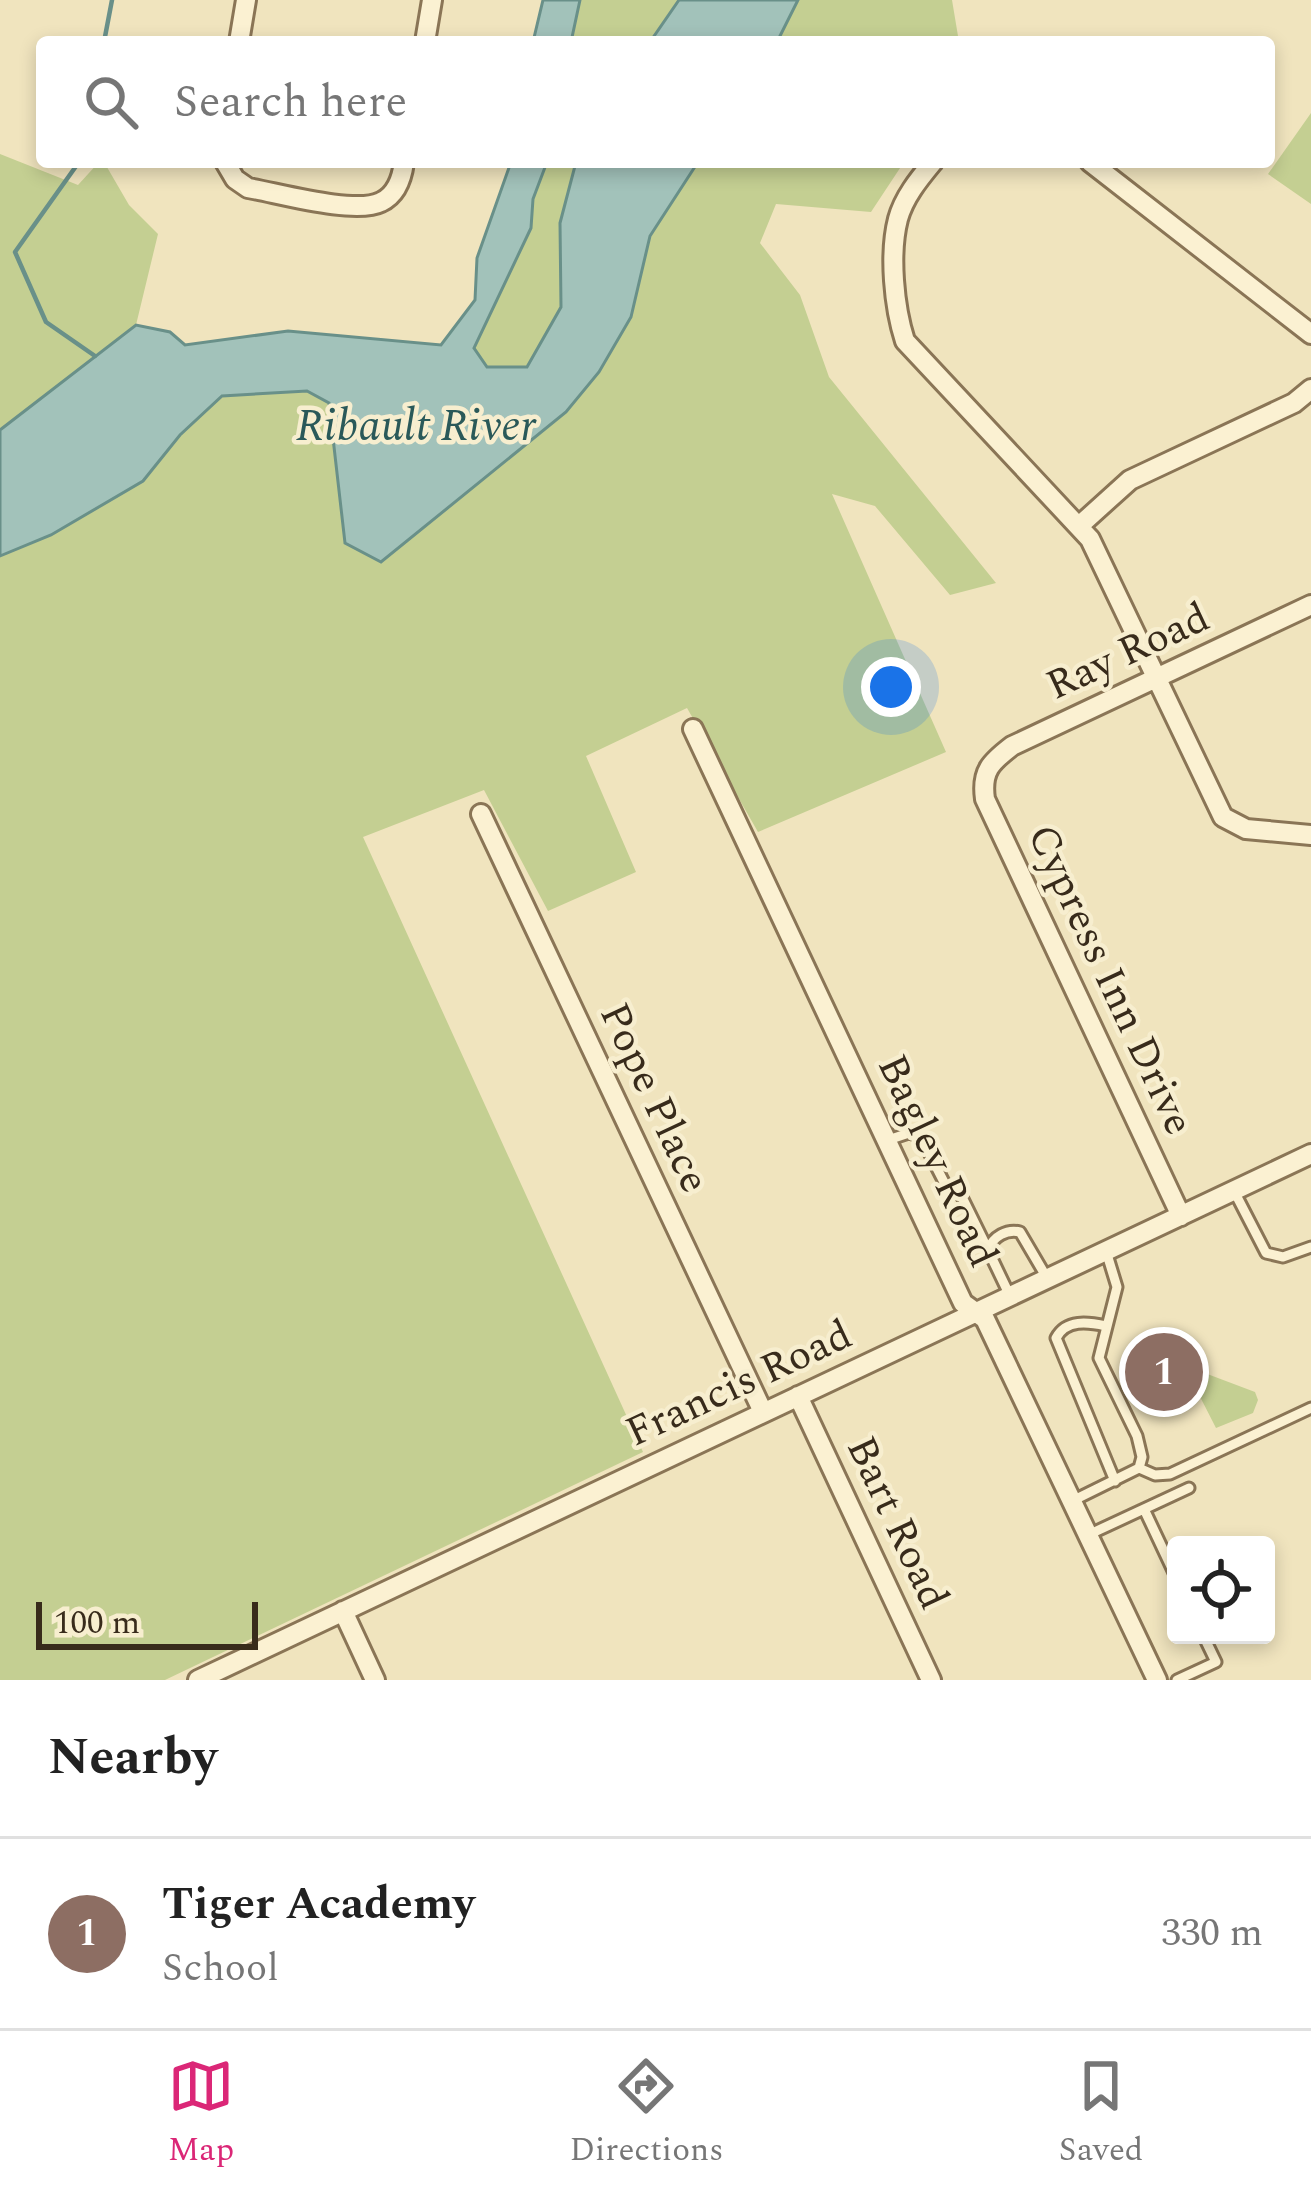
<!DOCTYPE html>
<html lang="en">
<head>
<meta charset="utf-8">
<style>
	:root { --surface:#fff; --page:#f2f2f2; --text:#222; --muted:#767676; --line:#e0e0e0; --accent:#db2777 }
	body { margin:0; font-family:Spectral,serif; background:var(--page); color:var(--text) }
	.controls { position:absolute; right:36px; bottom:36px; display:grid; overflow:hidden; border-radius:12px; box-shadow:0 6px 18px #0003 }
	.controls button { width:108px; height:108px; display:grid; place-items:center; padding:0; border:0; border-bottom:3px solid var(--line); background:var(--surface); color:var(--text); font:60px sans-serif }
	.scale { position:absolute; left:36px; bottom:30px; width:222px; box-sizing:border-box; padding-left:12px; border:6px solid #382b1b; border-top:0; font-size:33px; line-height:42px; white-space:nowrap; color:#382b1b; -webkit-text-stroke:9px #f7eecf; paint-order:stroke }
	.you { position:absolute; left:891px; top:687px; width:42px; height:42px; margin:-30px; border:9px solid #fff; border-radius:50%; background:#1a73e8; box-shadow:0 0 0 18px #1a73e833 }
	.badge { display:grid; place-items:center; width:78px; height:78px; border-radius:50%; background:var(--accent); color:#fff; font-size:39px; font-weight:700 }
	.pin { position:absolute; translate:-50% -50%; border:6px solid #fff; box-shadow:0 3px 12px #0006 }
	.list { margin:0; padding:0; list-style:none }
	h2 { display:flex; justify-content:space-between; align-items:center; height:156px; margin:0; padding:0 48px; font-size:51px }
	h2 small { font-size:39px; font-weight:400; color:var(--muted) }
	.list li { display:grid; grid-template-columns:78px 1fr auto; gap:36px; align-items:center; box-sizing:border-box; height:192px; padding:0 48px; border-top:3px solid var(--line) }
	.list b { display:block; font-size:45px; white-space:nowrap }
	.list p { margin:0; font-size:39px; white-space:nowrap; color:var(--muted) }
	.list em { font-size:39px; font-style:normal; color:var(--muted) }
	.icon { flex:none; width:66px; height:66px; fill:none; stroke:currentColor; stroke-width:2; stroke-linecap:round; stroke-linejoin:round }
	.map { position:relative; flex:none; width:1311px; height:1680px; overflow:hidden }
	.search { position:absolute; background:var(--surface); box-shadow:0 6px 18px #0003; left:36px; right:36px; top:36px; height:132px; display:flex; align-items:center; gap:30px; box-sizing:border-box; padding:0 42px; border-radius:12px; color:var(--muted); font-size:45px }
	.sheet { height:348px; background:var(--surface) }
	nav { display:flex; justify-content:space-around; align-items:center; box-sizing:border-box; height:168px; border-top:3px solid var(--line); background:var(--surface); font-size:33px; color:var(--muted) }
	nav a { display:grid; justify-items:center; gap:6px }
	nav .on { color:var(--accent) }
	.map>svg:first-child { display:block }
	.green { fill:#c4cf92 }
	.water { fill:#a2c2ba; stroke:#699089; stroke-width:3 }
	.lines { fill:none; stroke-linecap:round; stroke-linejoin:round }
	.stream { stroke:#699089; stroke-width:4.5 }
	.lane-casing { stroke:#8a7556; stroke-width:15 }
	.street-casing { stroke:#8a7556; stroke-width:24 }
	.lane { stroke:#fbf1d2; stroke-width:9 }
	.street { stroke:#fbf1d2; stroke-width:18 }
	.labels { text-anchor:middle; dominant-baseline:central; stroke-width:9; stroke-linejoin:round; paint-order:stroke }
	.street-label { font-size:42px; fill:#382b1b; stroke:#f7eecf }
	.water-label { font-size:45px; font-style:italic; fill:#2a5959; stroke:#f7eecf }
</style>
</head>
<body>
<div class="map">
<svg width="1311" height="1680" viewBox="0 0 1311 1680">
	<rect width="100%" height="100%" fill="#f0e4be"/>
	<!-- green -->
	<path class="green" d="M580,0h99l-29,42h-79z
		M798,0h154l7,42h-182z
		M1311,113v91l-43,-30z
		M0,154l78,31 21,-23h5l25,43 29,29 -22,91 -136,105z
		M547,162h29l-16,61 1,84 -34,61 -41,-1 -12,-19 57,-120 2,-29z
		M698,162h206l-33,50 -95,-8 -16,39 40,52 29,82 167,206 -46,12 -75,-89 -43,-12 114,258 -188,80 -71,-124 -101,48 50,116 -88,39 -64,-121 -121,47 280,615 -478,228h-165v-1124l51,-21 92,-54 37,-46 42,-39 85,-5 22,11 16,141 36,19 185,-150 33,-40 32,-55 19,-81z
		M1202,1372l53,20 3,8 -5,13 -37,15 -23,-45 1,-8z"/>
	<!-- water -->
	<path class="water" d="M543,0h37l-9,42h-38z
		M679,0h119l-21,42h-127z
		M511,162h36l-14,37 -2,29 -57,120 13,19h40l34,-60 -1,-84 16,-61h122l-48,74 -19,81 -32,55 -33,40 -185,150 -36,-19 -16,-140 -22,-12 -85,5 -42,39 -37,46 -92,54 -51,21v-126l136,-105 34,7 15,13 103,-14 153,14 34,-45 2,-42z"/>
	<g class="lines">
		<!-- stream -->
		<path class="stream" d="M104,42l8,-42
			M79,162l-64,90 31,70 49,34"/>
		<!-- lane casing -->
		<g class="lane-casing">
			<path id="lane" d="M888,1140l21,-7 12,4 26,51 13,5 28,57
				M1234,1191l32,62 17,4 28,-10
				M1010,1296l-22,-46c5,-14 19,-21 32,-18l27,46
				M1106,1326c-18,-4 -40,-7 -50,12l59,143
				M1139,1468l16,7 15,-1 141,-66
				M1072,1501l67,-33 3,-11 -5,-21 -38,-78 18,-71 -11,-36
				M1144,1509l32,68
				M1088,1535l101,-47
				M1177,1680l39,-18 -13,-27"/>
		</g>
		<!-- street casing -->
		<g class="street-casing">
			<path id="street" d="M239,42l7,-42
				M425,42l7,-42
				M225,162l10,17 13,9c30,5 107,27 133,14 15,-7 21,-24 23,-40
				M933,162c-14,17 -29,35 -35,57 -9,35 -4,88 7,122l185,198 133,278 23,12 65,6
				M1090,162l221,172
				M1079,526l51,-46 164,-77 17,-14
				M693,729l270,574 22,16 172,361
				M481,814l282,598
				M1181,1216l-196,-417c-4,-28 6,-37 27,-53l299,-141
				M798,1396l133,284
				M343,1611l32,69
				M198,1680l1113,-526"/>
		</g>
		<!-- lane -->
		<use href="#lane" class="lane"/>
		<!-- street -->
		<use href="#street" class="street"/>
	</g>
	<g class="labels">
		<!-- street labels -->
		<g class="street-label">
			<text transform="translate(1128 652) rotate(-25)">Ray Road</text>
			<text transform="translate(1110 980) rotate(65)">Cypress Inn Drive</text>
			<text transform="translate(654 1098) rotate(65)">Pope Place</text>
			<text transform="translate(937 1161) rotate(65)">Bagley Road</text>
			<text transform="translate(739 1384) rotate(-25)">Francis Road</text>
			<text transform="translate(897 1523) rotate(65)">Bart Road</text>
		</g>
		<!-- water labels -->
		<g class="water-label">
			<text x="416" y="426">Ribault River</text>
		</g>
	</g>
</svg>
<div class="controls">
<button><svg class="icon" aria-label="locate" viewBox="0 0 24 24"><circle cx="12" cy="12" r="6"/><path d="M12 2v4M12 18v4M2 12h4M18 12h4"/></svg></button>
</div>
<div class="scale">100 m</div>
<div class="you"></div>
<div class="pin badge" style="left:1164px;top:1372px;background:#8d6e63">1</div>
<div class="search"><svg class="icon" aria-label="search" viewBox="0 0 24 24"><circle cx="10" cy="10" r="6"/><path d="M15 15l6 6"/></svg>Search here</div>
</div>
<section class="sheet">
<h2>Nearby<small></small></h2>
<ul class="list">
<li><span class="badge" style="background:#8d6e63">1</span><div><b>Tiger Academy</b><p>School</p></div><em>330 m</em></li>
</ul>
</section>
<nav>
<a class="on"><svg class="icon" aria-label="map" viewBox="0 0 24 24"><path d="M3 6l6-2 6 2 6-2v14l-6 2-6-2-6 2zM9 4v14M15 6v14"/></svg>Map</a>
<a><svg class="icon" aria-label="directions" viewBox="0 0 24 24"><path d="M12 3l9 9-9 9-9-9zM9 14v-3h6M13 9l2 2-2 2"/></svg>Directions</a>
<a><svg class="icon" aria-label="saved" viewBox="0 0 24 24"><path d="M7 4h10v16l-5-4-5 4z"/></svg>Saved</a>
</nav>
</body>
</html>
